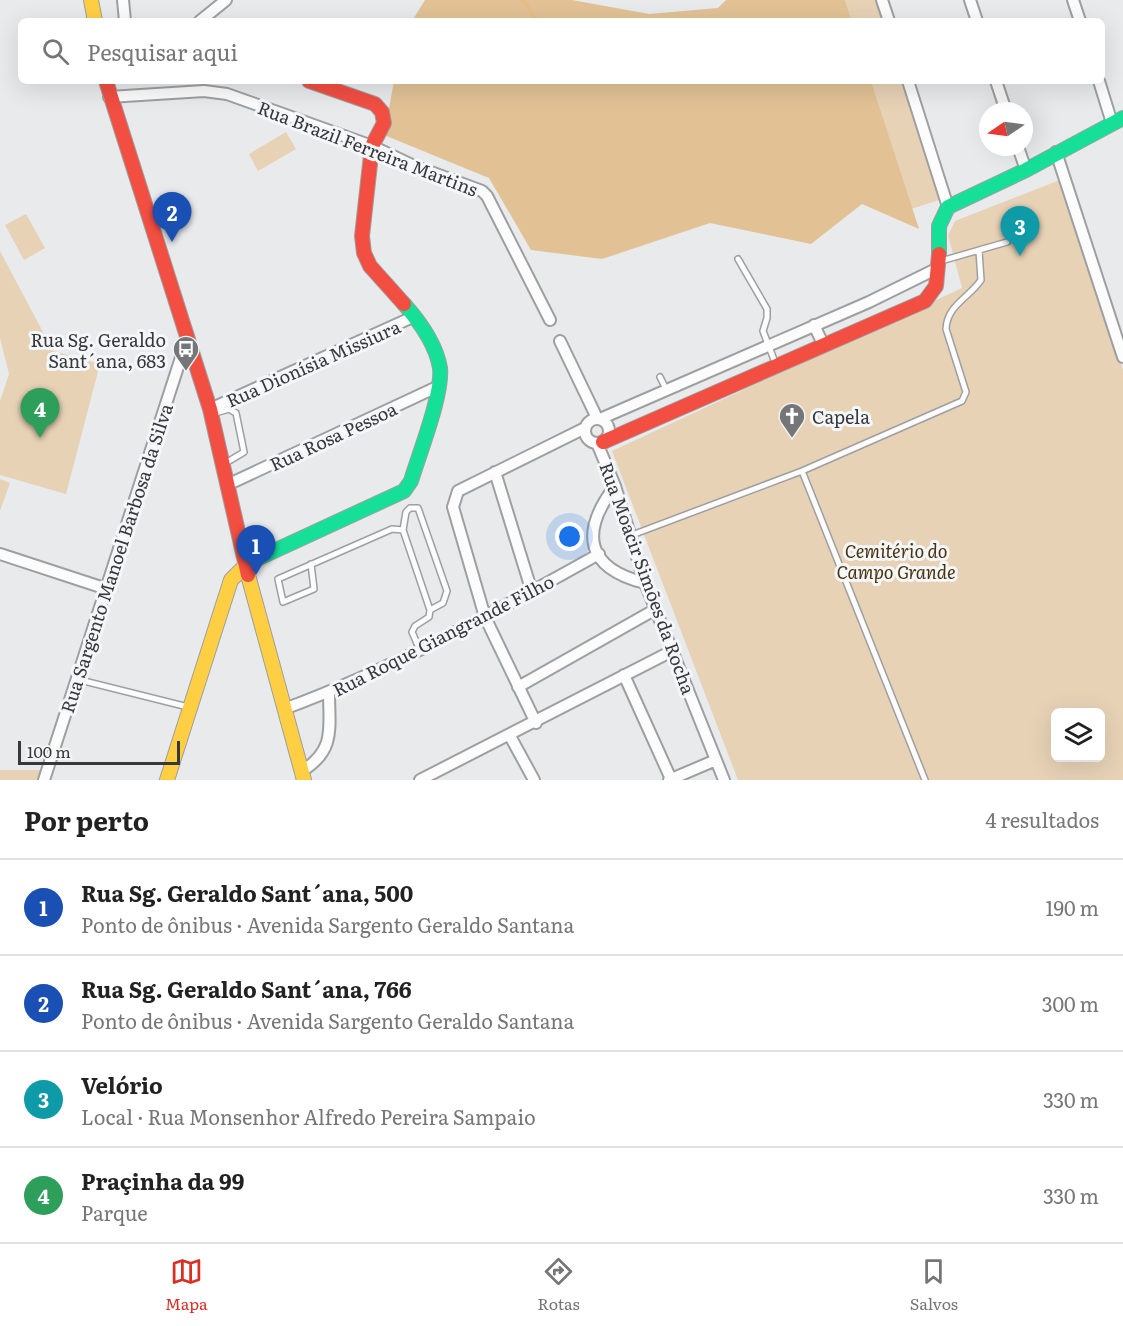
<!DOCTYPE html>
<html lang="pt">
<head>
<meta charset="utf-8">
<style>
	:root { --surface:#fff; --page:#f6f6f6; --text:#222; --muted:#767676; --line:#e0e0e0; --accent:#d93025 }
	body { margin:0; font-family:Literata,serif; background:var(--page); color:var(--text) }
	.controls { position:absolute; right:18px; bottom:18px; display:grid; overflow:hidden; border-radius:9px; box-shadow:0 6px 24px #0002 }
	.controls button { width:54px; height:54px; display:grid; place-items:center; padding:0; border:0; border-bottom:2px solid var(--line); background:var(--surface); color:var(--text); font:30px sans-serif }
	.compass { position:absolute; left:979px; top:102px; width:54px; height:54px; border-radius:50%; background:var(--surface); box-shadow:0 6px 24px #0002; rotate:257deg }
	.scale { position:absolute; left:18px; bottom:15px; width:162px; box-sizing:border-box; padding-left:6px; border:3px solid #373839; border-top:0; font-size:16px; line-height:21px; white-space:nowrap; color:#373839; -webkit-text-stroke:4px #f4f7fa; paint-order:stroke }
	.you { position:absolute; left:570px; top:537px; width:21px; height:21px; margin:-15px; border:4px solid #fff; border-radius:50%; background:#1a73e8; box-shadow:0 0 0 9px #1a73e833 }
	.badge { display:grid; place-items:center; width:39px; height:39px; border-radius:50%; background:var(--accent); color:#fff; font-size:20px; font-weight:700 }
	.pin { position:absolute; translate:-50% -50px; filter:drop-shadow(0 2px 3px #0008) }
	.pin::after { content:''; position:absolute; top:32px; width:21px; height:18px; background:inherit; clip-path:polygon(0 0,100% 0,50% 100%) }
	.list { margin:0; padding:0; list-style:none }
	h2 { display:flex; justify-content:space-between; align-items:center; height:78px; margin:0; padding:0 24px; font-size:26px }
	h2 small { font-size:20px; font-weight:400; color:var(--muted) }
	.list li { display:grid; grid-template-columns:39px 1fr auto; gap:18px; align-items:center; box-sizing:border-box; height:96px; padding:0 24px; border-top:2px solid var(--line) }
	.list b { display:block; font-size:22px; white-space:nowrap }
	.list p { margin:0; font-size:20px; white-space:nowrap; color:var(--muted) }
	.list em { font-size:20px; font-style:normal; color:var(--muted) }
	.icon { flex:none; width:33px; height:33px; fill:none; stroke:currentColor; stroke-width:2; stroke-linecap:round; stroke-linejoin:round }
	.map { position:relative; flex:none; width:1123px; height:780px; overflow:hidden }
	.search { position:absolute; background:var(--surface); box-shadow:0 6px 24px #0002; left:18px; right:18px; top:18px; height:66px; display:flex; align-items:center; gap:15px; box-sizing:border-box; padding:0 21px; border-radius:9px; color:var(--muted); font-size:22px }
	.sheet { height:462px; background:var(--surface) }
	nav { display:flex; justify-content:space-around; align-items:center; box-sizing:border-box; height:84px; border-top:2px solid var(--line); background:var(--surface); font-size:16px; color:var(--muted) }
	nav a { display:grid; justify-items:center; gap:3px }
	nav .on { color:var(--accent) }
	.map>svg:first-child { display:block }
	.green { fill:#e7d2b6; fill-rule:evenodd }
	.forest { fill:#e2c295 }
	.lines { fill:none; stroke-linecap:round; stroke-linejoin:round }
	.stream { stroke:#e7bd84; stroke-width:3 }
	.lane-casing { stroke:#9e9fa1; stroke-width:8 }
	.street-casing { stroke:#9e9fa1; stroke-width:14 }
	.fast-casing { stroke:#9e9fa1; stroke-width:16 }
	.slow-casing { stroke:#9e9fa1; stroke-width:16 }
	.jam-casing { stroke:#9e9fa1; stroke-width:16 }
	.lane { stroke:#fcfcfc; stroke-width:5 }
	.street { stroke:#fcfcfc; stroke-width:10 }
	.fast { stroke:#16e098; stroke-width:14 }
	.slow { stroke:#ffcf43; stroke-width:14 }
	.jam { stroke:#f24e42; stroke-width:14 }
	.labels { text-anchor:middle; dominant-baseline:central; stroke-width:6; stroke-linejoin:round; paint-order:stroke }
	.street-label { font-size:18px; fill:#373839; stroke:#f4f7fa }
	.poi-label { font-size:18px; fill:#373839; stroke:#f4f7fa; text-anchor:end }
	.park-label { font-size:18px; font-style:italic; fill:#4a310d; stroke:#f4f7fa }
</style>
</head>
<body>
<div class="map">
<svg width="1123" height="780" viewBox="0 0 1123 780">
	<rect width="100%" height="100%" fill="#e8eaec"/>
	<!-- green -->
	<path class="green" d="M845,0h31l7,21h-31z
		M871,81h31l37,119 -28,9z
		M286,132l10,17 -38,22 -9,-17z
		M1065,178l58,192v410h-385l-126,-329 350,-163 -14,-53 7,-14zM1056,712h44v46h-44z
		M26,214l19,34 -21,12 -19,-35z
		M0,251l53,100 47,13 -34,130 -66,-19v-74l9,-27 -9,-36z
		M0,479l10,4 -10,28z
		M0,770h44l-4,10h-40z"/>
	<!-- forest -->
	<path class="forest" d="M425,0h147l77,14 69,-6 8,-8h119l7,21h-440z
		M394,81h477l48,148 -57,-25 -51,40 -101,-21 -108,36 -71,-9 -42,-72 -105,-43z"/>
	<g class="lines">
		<!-- stream -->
		<path class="stream" d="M521,0l6,5 9,16"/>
		<!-- lane casing -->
		<g class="lane-casing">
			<path id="lane" d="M738,259l29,50v9l-4,13 13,34
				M941,261l66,-19
				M660,377l6,12
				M212,414l17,-5 7,4 8,39 -20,12
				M802,471l123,309
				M403,530l3,-18 4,-4h8l29,83 -4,12 -13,7
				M632,535l170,-64 160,-70 4,-9 -20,-63c1,-24 23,-31 35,-49l-2,-29
				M311,564l3,25 -31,13 -5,-23 114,-50 11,1 27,80 -1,7 -14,9 -3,6 7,16
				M76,679l112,28"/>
		</g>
		<!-- street casing -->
		<g class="street-casing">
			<path id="street" d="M123,0l2,21
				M882,0l7,21
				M970,0l7,21
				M1073,0l7,21
				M200,21l26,-21
				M908,81l40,126
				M996,81l10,30
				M1099,81l13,42
				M109,97l95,-6 23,3 145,52 40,19 70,26 5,5 63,124
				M1018,147l8,23
				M1056,152l67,205
				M814,325l9,19
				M560,341l37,77
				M210,409l205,-93
				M585 431a12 12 0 1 1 24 0a12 12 0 1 1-24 0Z
				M600,419l269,-117 69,-34
				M597,443l18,43 30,97 79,197
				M495,472l37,120
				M227,485l212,-99
				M615,486c-35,46 -30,82 30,97
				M0,554l107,35
				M624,675l47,104
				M518,687l138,-78
				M284,709c109,-40 213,-98 315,-155
				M536,723l-51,-106 -32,-110 5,-16 127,-63
				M510,736l24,44
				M302,771c34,-21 27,-43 27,-79
				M44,780l144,-444
				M420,780l254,-130
				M669,780l47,-20"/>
		</g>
		<!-- fast casing -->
		<g class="fast-casing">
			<path id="fast" d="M939,254v-28l9,-19 78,-37 97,-52
				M248,563l156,-72 7,-10c8,-27 32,-87 29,-113 -4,-24 -20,-46 -36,-64"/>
		</g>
		<!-- slow casing -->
		<g class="slow-casing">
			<path id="slow" d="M91,0l4,21
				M248,575l56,205
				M167,780l64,-200 17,-17"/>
		</g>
		<!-- jam casing -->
		<g class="jam-casing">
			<path id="jam" d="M106,81l104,328 38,166
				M309,81l66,23 7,8 2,11 -12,23 -10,90 2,17 6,13 34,38
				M603,442l322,-141 11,-15 3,-32"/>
		</g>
		<!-- lane -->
		<use href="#lane" class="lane"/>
		<!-- street -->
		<use href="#street" class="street"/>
		<!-- fast -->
		<use href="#fast" class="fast"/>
		<!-- slow -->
		<use href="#slow" class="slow"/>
		<!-- jam -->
		<use href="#jam" class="jam"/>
	</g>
	<!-- icons -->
	<defs>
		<g id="bus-pin" transform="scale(1.35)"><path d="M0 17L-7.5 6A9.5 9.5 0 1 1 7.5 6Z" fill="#757678" stroke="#f4f7fa"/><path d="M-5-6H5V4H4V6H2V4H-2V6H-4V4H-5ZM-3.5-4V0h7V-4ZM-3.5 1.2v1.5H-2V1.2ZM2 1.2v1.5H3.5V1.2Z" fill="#fff"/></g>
		<g id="church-pin" transform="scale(1.35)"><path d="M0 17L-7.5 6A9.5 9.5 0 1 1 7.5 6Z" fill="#757678" stroke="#f4f7fa"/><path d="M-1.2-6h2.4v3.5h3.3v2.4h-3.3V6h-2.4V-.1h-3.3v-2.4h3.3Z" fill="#fff"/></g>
	</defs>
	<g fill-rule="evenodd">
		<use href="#bus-pin" x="186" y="349"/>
		<use href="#church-pin" x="792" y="416"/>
	</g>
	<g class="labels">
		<!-- street labels -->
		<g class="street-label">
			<text transform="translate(368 148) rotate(21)">Rua Brazil Ferreira Martins</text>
			<text transform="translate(313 363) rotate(-24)">Rua Dionísia Missiura</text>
			<text transform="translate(333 436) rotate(-25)">Rua Rosa Pessoa</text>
			<text transform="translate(116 558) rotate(-72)">Rua Sargento Manoel Barbosa da Silva</text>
			<text transform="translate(648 578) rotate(70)">Rua Moacir Simões da Rocha</text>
			<text transform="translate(443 635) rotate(-27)">Rua Roque Giangrande Filho</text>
		</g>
		<!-- poi labels -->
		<g class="poi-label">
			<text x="166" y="339">Rua Sg. Geraldo<tspan x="166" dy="21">Sant´ana, 683</tspan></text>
			<text x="812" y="416" text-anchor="start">Capela</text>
		</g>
		<!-- park labels -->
		<g class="park-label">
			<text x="896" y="550">Cemitério do<tspan x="896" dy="21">Campo Grande</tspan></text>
		</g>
	</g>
</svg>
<div class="controls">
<button><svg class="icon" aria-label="layers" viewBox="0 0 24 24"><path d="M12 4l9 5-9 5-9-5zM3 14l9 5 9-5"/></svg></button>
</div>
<svg class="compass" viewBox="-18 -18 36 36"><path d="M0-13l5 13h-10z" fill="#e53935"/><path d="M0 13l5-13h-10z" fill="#767676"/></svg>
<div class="scale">100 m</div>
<div class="you"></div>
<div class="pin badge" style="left:256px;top:575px;background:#1a4fb4">1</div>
<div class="pin badge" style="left:172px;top:242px;background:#1a4fb4">2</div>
<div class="pin badge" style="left:1020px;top:256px;background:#0f9aa8">3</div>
<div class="pin badge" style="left:40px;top:438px;background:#2e9e5b">4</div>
<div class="search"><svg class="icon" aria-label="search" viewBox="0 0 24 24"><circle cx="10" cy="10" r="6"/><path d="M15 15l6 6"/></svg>Pesquisar aqui</div>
</div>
<section class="sheet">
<h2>Por perto<small>4 resultados</small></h2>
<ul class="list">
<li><span class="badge" style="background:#1a4fb4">1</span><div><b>Rua Sg. Geraldo Sant´ana, 500</b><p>Ponto de ônibus · Avenida Sargento Geraldo Santana</p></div><em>190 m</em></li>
<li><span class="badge" style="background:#1a4fb4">2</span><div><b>Rua Sg. Geraldo Sant´ana, 766</b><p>Ponto de ônibus · Avenida Sargento Geraldo Santana</p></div><em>300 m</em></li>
<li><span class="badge" style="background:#0f9aa8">3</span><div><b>Velório</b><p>Local · Rua Monsenhor Alfredo Pereira Sampaio</p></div><em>330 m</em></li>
<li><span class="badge" style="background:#2e9e5b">4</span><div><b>Praçinha da 99</b><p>Parque</p></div><em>330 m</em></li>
</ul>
</section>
<nav>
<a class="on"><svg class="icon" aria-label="map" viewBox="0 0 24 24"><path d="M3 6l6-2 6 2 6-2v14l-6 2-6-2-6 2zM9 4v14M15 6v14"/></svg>Mapa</a>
<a><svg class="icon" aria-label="directions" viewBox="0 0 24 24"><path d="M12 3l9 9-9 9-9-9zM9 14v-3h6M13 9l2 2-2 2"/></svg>Rotas</a>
<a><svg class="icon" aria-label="saved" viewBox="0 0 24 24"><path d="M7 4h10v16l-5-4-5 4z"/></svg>Salvos</a>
</nav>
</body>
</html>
